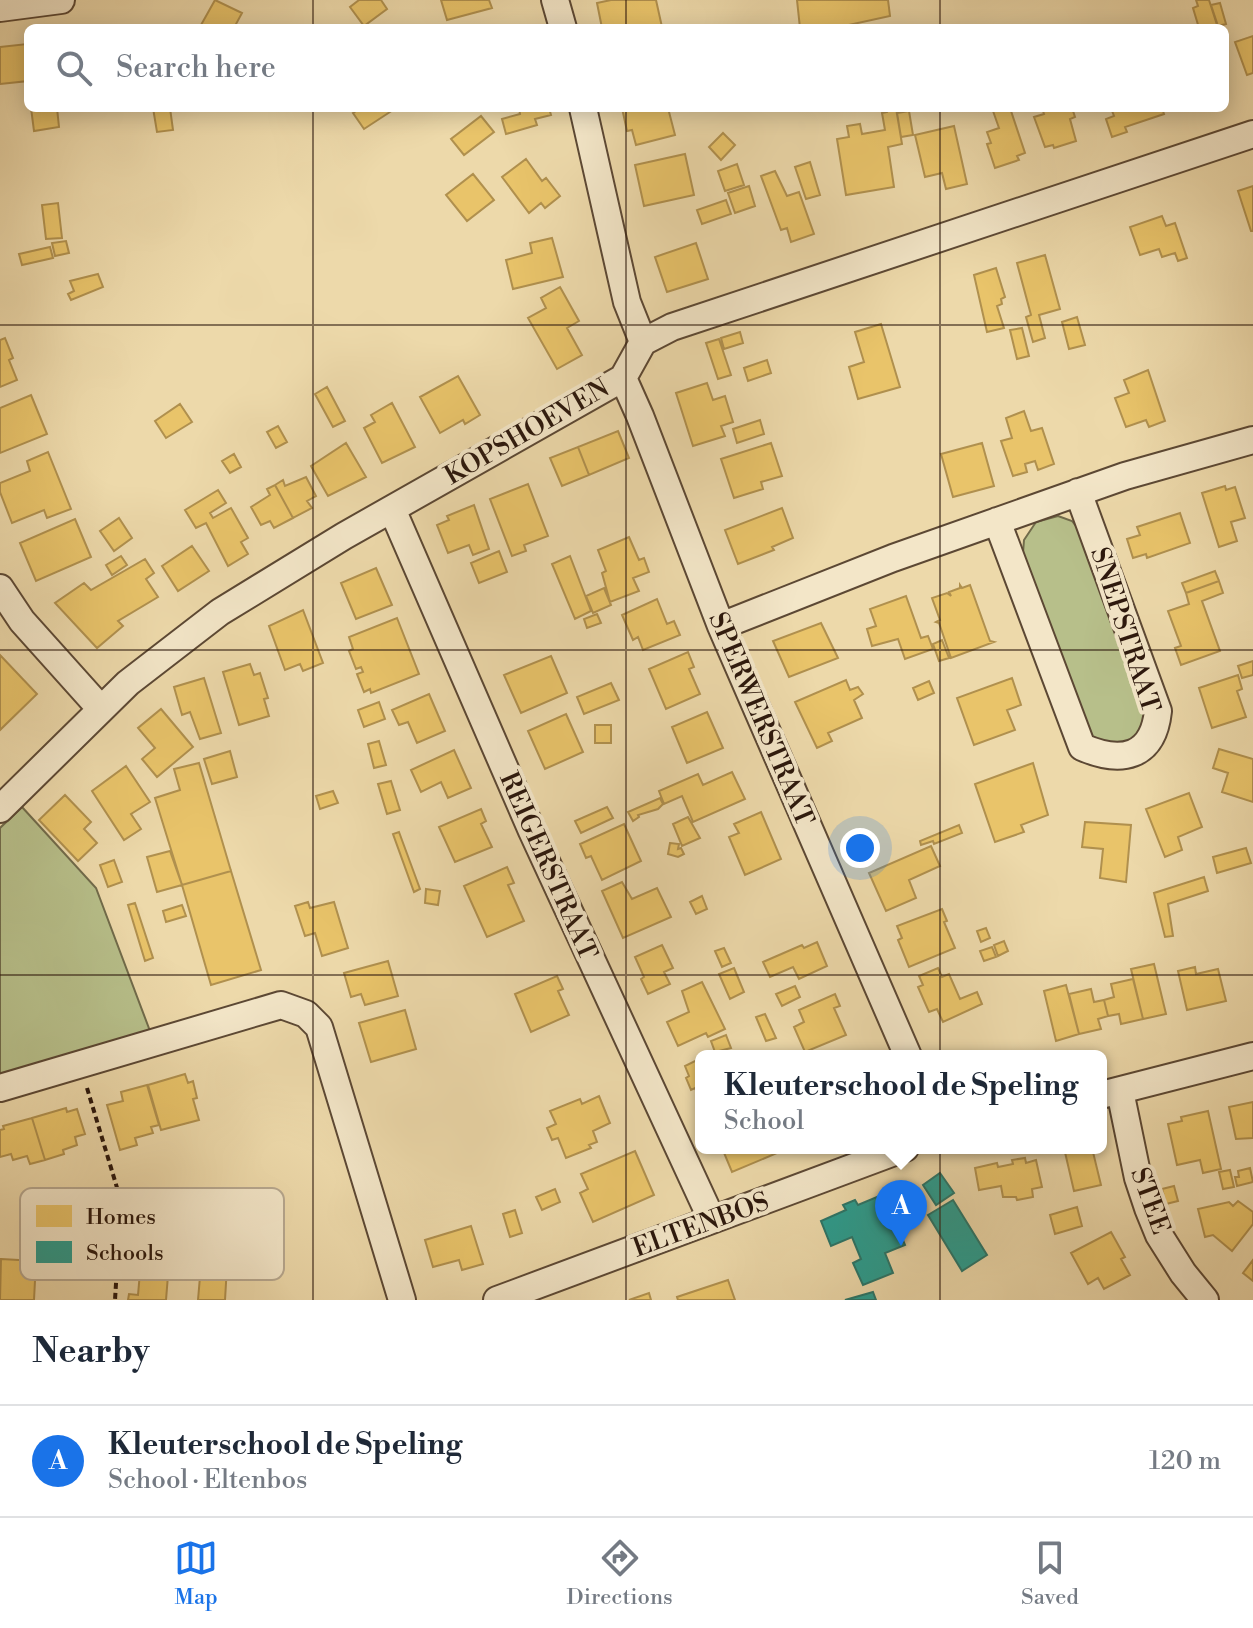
<!DOCTYPE html>
<html lang="en">
<head>
<meta charset="utf-8">
<style>
	:root { --surface:#fff; --page:#f6f6f7; --text:#1f2937; --muted:#747a83; --line:#e0e1e3; --accent:#1a73e8 }
	body { margin:0; font-family:"Libre Bodoni",serif; background:var(--page); color:var(--text) }
	.you { position:absolute; left:860px; top:848px; width:28px; height:28px; margin:-20px; border:6px solid #fff; border-radius:50%; background:#1a73e8; box-shadow:0 0 0 12px #1a73e833 }
	.badge { display:grid; place-items:center; width:52px; height:52px; border-radius:50%; background:var(--accent); color:#fff; font-size:26px; font-weight:700 }
	.pin { position:absolute; translate:-50% -66px; filter:drop-shadow(0 2px 4px #0008) }
	.pin::after { content:''; position:absolute; top:42px; width:28px; height:24px; background:inherit; clip-path:polygon(0 0,100% 0,50% 100%) }
	.popup { position:absolute; left:695px; top:1050px; width:412px; height:104px; box-sizing:border-box; display:grid; place-content:center; border-radius:12px; background:var(--surface); filter:drop-shadow(0 2px 6px #0005); font-size:26px; white-space:nowrap; color:var(--muted) }
	.popup b { font-size:30px; color:var(--text) }
	.popup::after { content:''; position:absolute; left:50%; top:100%; margin-left:-16px; border:16px solid transparent; border-top-color:var(--surface) }
	.list { margin:0; padding:0; list-style:none }
	h2 { display:flex; justify-content:space-between; align-items:center; height:104px; margin:0; padding:0 32px; font-size:34px }
	h2 small { font-size:26px; font-weight:400; color:var(--muted) }
	.list li { display:grid; grid-template-columns:52px 1fr auto; gap:24px; align-items:center; box-sizing:border-box; height:112px; padding:0 32px; border-top:2px solid var(--line) }
	.list b { display:block; font-size:30px; white-space:nowrap }
	.list p { margin:0; font-size:26px; white-space:nowrap; color:var(--muted) }
	.list em { font-size:26px; font-style:normal; color:var(--muted) }
	.icon { flex:none; width:44px; height:44px; fill:none; stroke:currentColor; stroke-width:2; stroke-linecap:round; stroke-linejoin:round }
	.map { position:relative; flex:none; width:1253px; height:1300px; overflow:hidden }
	.search { position:absolute; background:var(--surface); box-shadow:0 4px 20px #0003; left:24px; right:24px; top:24px; height:88px; display:flex; align-items:center; gap:20px; box-sizing:border-box; padding:0 28px; border-radius:12px; color:var(--muted); font-size:30px }
	.sheet { height:216px; background:var(--surface) }
	nav { display:flex; justify-content:space-around; align-items:center; box-sizing:border-box; height:112px; border-top:2px solid var(--line); background:var(--surface); font-size:22px; color:var(--muted) }
	nav a { display:grid; justify-items:center; gap:4px }
	nav .on { color:var(--accent) }
	.map>svg:first-child { display:block }
	.green { fill:#b7bf8a; stroke:#716b4b; stroke-width:2 }
	.homes { fill:#e9c46a; stroke:#b0904e; stroke-width:2 }
	.schools { fill:#2a9d8f; stroke:#2a7568; stroke-width:2 }
	.lines { fill:none; stroke-linecap:round; stroke-linejoin:round }
	.street-casing { stroke:#5c4834; stroke-width:30 }
	.path { stroke:#2b170c; stroke-width:4; stroke-dasharray:6 4; stroke-linecap:butt }
	.street { stroke:#f3e6c8; stroke-width:26 }
	.grid { fill:none; stroke:#2b170c; stroke-width:2; stroke-opacity:0.55 }
	.labels { text-anchor:middle; dominant-baseline:central; stroke-width:8; stroke-linejoin:round; paint-order:stroke }
	.street-label { font-size:26px; fill:#2b170c; stroke:#f3e6c8 }
	.key { fill:#f3e6c8; stroke:#b7a890; stroke-width:2 }
	.key-label { font-size:22px; fill:#2b170c }
</style>
</head>
<body>
<div class="map">
<svg width="1253" height="1300" viewBox="0 0 1253 1300">
	<rect width="100%" height="100%" fill="#edd9aa"/>
	<filter id="stains"><feTurbulence type="fractalNoise" baseFrequency=".0025" numOctaves="4"/><feColorMatrix values="0 0 0 0 .2 0 0 0 0 .09 0 0 0 0 .02 0 0 0 .5 -.17"/></filter>
	<radialGradient id="worn" r=".72"><stop offset=".6" stop-color="#630" stop-opacity="0"/><stop offset="1" stop-color="#630" stop-opacity=".3"/></radialGradient>
	<!-- green -->
	<path class="green" d="M1058,516l14,5 7,9 63,172c5,18 2,28 -12,41h-31l-10,-9 -66,-181 1,-13 12,-18z
		M22,807l74,81 54,143 -150,46v-249z"/>
	<!-- homes -->
	<path class="homes" d="M215,0l27,13 -6,11 7,4h-35l-7,-3z
		M359,0h22l6,9 -23,17 -14,-19z
		M441,0h48l3,8 -45,12z
		M611,0h45l6,27 -60,1 -5,-25z
		M797,0h91l2,16 -55,12h-35z
		M1196,0h13l9,28h-19l-6,-20 5,-2z
		M1220,3l6,21 -8,2 -7,-21z
		M1253,36v37l-6,2 -12,-33z
		M27,44l1,37 -28,3v-37z
		M31,108h26l2,19 -25,4z
		M153,108h17l3,22 -16,2z
		M361,108h35l-32,21 -11,-16z
		M519,108h30l2,7 -16,4 2,6 -31,9 -4,-15 18,-5z
		M622,108h46l7,27 -39,10 -4,-15 -5,1z
		M887,108h9l6,36 -14,3 6,40 -48,8 -9,-56 12,-2 -2,-11 13,-2 2,10 23,-4 -3,-17 5,-1z
		M1003,108h7l15,45 -8,3 2,4 -24,8 -8,-24 4,-1 -4,-11 12,-4 -6,-17z
		M1042,108h30l3,9 -5,2 6,22 -22,7 -1,-3 -8,2 -11,-30 10,-3z
		M1111,108h51l2,6 -39,13 2,5 -15,5 -6,-18 8,-3z
		M909,111l4,24 -12,2 -4,-24z
		M481,116l13,16 -30,23 -13,-16z
		M954,126l13,58 -21,5 -4,-16 -17,4 -10,-42z
		M723,133l12,12 -14,15 -12,-13z
		M685,154l9,41 -50,11 -9,-41z
		M526,159l16,22 4,-3 14,18 -15,12 -4,-5 -12,10 -27,-36z
		M810,162l10,33 -14,4 -11,-32z
		M737,164l7,21 -19,6 -7,-20z
		M775,171l12,25 12,-4 15,42 -23,8 -4,-14 -6,2 -20,-54z
		M473,174l21,26 -27,21 -21,-26z
		M749,186l6,20 -20,7 -7,-20z
		M1253,186v45h-2l-13,-40z
		M726,200l5,14 -29,10 -5,-14z
		M58,203l4,35 -16,1 -4,-34z
		M1162,216l4,10 9,-3 12,35 -9,3 -3,-8 -13,4 -3,-8 -19,6 -10,-28z
		M552,238l11,39 -50,12 -7,-29 26,-7 -2,-10z
		M66,241l3,12 -14,3 -3,-13z
		M696,243l12,36 -41,13 -12,-35z
		M50,247l3,11 -31,7 -3,-11z
		M1045,255l15,54 -21,6 6,23 -12,4 -7,-25 5,-2 -14,-52z
		M996,268l9,29 -4,2 1,5 -5,2 7,22 -17,4 -13,-57z
		M98,274l5,13 -32,13 -3,-6 6,-3 -4,-10z
		M560,287l19,34 -12,7 15,27 -25,14 -29,-51 18,-10 -5,-10z
		M1077,317l8,28 -16,4 -7,-27z
		M881,324l19,63 -42,12 -9,-32 15,-5 -9,-30z
		M1022,328l7,28 -12,3 -7,-29z
		M740,332l3,11 -19,6 -3,-11z
		M5,338l8,20 -4,2 8,20 -17,7v-47z
		M719,339l12,36 -13,4 -12,-36z
		M767,360l4,13 -23,8 -4,-13z
		M1148,370l17,51 -16,6 -3,-7 -20,7 -11,-29 14,-5 -5,-13z
		M458,376l22,39 -15,9 -2,-4 -23,13 -20,-36z
		M707,383l6,17 12,-4 8,26 -12,4 4,10 -32,10 -17,-53z
		M327,387l18,34 -12,6 -18,-33z
		M31,395l16,39 -47,19v-45z
		M392,403l23,44 -33,16 -18,-35 11,-6 -4,-7z
		M180,404l12,18 -26,16 -11,-17z
		M1024,411l7,20 11,-3 12,36 -16,6 -3,-9 -10,3 2,8 -14,4 -12,-35 11,-3 -6,-20z
		M760,420l4,14 -27,9 -4,-14z
		M278,426l9,16 -11,6 -9,-16z
		M618,431l11,27 -40,17 -11,-28z
		M346,443l20,34 -38,19 -17,-30z
		M771,443l11,33 -21,6 2,7 -29,9 -13,-39z
		M982,443l12,43 -41,11 -12,-43z
		M578,447l11,28 -27,11 -12,-28z
		M48,452l23,57 -24,9 -3,-8 -32,13 -12,-31v-9l30,-12 -3,-10z
		M234,454l7,13 -11,6 -8,-12z
		M306,477l10,19 -9,5 5,7 -19,10 -18,-33 8,-5 2,6z
		M528,484l20,52 -24,9 2,6 -14,5 -22,-57z
		M275,485l18,33 -19,10 -4,-7 -9,4 -10,-18 19,-12 -3,-6z
		M1225,486l1,4 9,-3 10,31 -14,4 6,19 -18,6 -17,-54z
		M218,490l8,13 -16,10 3,5 18,-10 17,30 -7,4 7,12 -20,12 -22,-43 -10,5 -11,-18z
		M474,505l15,44 -16,6 -4,-10 -21,8 -11,-28 12,-5 -2,-4z
		M782,508l11,30 -21,9 2,3 -36,14 -13,-34z
		M1180,513l10,30 -43,15 -1,-4 -13,4 -6,-19 13,-4 -3,-8z
		M119,518l13,20 -18,13 -14,-20z
		M75,519l16,38 -55,24 -16,-38z
		M629,537l10,23 5,-2 5,14 -16,6 6,13 -29,11 -8,-29 4,-2 -8,-21z
		M192,546l17,25 -31,20 -16,-25z
		M499,551l8,21 -28,11 -8,-20z
		M121,556l6,9 -15,10 -6,-10z
		M570,556l21,55 -16,8 -23,-55z
		M145,559l9,14 -8,6 12,18 -40,24 5,5 -26,22 -42,-45 29,-20 7,7z
		M376,568l16,37 -36,14 -15,-36z
		M1215,571l4,10 -33,12 -4,-10z
		M1219,581l4,12 -21,8 18,50 -39,14 -6,-17 6,-2 -13,-35 21,-7 -3,-11z
		M960,585l2,3 8,-3 20,56 4,1 -43,16 -12,-35 -3,-1 4,-2 -8,-22 15,-5 4,3 -2,-4 11,-4z
		M604,588l7,17 -18,8 -7,-17z
		M906,596l15,42 7,-2 5,13 -28,10 -7,-20 -26,7 -5,-17 9,-3 -6,-17z
		M657,599l10,25 7,-3 6,14 -37,15 -5,-13 -5,3 -11,-25z
		M303,610l20,53 -20,8 -3,-7 -15,6 -16,-44z
		M597,614l4,9 -14,5 -3,-9z
		M397,618l22,56 -48,19 -1,-4 -6,3 -7,-18 6,-2 -2,-5 -5,2 -7,-18 4,-2 -4,-12z
		M821,623l17,35 -49,19 -16,-36z
		M942,640l7,18 -10,3 -6,-17z
		M688,652l6,15 -5,2 11,25 -34,15 -17,-40z
		M0,655l37,39 -37,36z
		M551,656l16,37 -46,20 -17,-38z
		M1253,661v14l-11,3 -4,-12z
		M250,664l4,11 6,-2 8,25 -4,1 5,17 -30,9 -16,-53z
		M1238,675l4,14 -5,2 9,26 -34,11 -13,-40z
		M204,678l17,55 -21,6 -10,-27 -8,3 -8,-28z
		M1012,678l9,27 -14,5 8,20 -41,15 -17,-47z
		M846,680l4,10 8,-3 5,7 -9,6 8,18 -34,15 4,8 -15,7 -22,-46z
		M929,681l5,12 -16,7 -5,-12z
		M611,683l8,17 -35,14 -7,-17z
		M429,694l16,37 -28,12 -9,-21 -9,3 -7,-15z
		M379,702l6,17 -21,8 -6,-17z
		M161,709l32,38 -36,30 -15,-18 13,-11 -17,-20z
		M707,712l16,36 -36,15 -15,-36z
		M566,714l17,38 -38,17 -17,-38z
		M595,725h16v18h-16z
		M379,741l7,24 -12,3 -6,-24z
		M1219,749l34,10v43l-31,-10 6,-19 -15,-5z
		M454,750l17,38 -23,10 -7,-16 -20,10 -10,-22z
		M230,751l7,26 -25,7 -8,-25z
		M199,763l32,108 -49,14 -27,-87 25,-8 -6,-21z
		M1033,763l15,52 -27,10 3,7 -29,10 -20,-58z
		M126,766l24,36 -19,12 10,15 -17,11 -32,-49z
		M732,772l13,27 -52,23 -11,-26 -18,8 -5,-13 39,-17 5,11z
		M391,781l9,29 -13,4 -9,-30z
		M333,791l5,12 -18,6 -4,-13z
		M1189,793l13,34 -24,10 4,13 -17,7 -19,-48z
		M65,795l26,27 -7,7 13,14 -19,18 -39,-41z
		M660,798l3,6 -5,5 -20,6 1,2 -6,4 -5,-9z
		M607,807l6,11 -32,15 -6,-12z
		M481,809l5,12 -5,3 11,23 -37,15 -16,-35z
		M761,812l20,47 -36,16 -16,-38 10,-4 -5,-9z
		M688,817l12,21 -18,8 -9,-22z
		M1085,822l46,3 -5,57 -26,-4 3,-29 -21,-2z
		M624,824l17,37 -39,19 -11,-24 -5,2 -6,-14z
		M959,825l3,8 -28,11 -1,-3 -12,4 -1,-4z
		M399,832l21,57 -6,3 -21,-58z
		M670,843l9,1 -1,5 3,-1 3,6 -6,3 -10,-3z
		M931,846l9,20 -31,14 7,18 -30,13 -17,-38z
		M1246,848l5,15 -34,10 -4,-16z
		M170,851l12,34 -25,7 -10,-35z
		M114,860l8,22 -14,5 -8,-22z
		M507,867l7,16 -6,2 16,36 -37,16 -23,-51z
		M231,871l30,99 -50,15 -29,-100z
		M1204,877l4,14 -40,13 5,32 -8,1 -11,-44z
		M622,882l10,17 25,-11 14,29 -48,21 -21,-47z
		M426,889l14,2 -2,14 -13,-2z
		M702,896l5,13 -11,5 -6,-12z
		M308,902l2,6 24,-6 14,46 -26,8 -7,-23 -10,3 -10,-30z
		M135,903l18,55 -8,3 -17,-56z
		M182,905l4,11 -20,6 -3,-11z
		M942,909l5,12 -3,1 11,26 -46,19 -11,-27 4,-2 -5,-12z
		M986,928l4,10 -9,4 -4,-11z
		M1004,941l4,10 -10,5 -4,-11z
		M817,942l10,24 -28,13 -6,-12 -23,10 -7,-15 39,-17 2,3z
		M662,945l11,23 -9,4 6,12 -22,10 -7,-15 3,-2 -9,-20z
		M992,947l4,10 -12,4 -4,-10z
		M724,948l7,15 -9,4 -7,-16z
		M388,961l10,35 -33,9 -4,-11 -10,3 -7,-24z
		M1154,964l12,50 -23,5 -12,-50z
		M1195,967l1,7 22,-5 8,32 -39,9 -9,-39z
		M734,968l10,24 -14,7 -11,-25z
		M938,968l4,9 7,-3 11,25 17,-7 5,12 -39,18 -6,-13 -8,3 -11,-25 5,-2 -4,-9z
		M557,976l6,13 -5,2 11,24 -38,17 -16,-38z
		M1133,979l10,40 -22,5 -2,-10 -11,2 -4,-16 10,-3 -3,-13z
		M702,982l23,47 -17,8 -2,-4 -28,13 -11,-24 22,-10 -7,-21z
		M1066,985l13,49 -23,7 -12,-50z
		M795,986l5,11 -18,9 -6,-12z
		M1091,989l3,13 10,-2 4,16 -10,3 3,10 -22,5 -10,-40z
		M835,994l5,12 -6,2 12,27 -41,17 -11,-25 10,-5 -5,-12z
		M405,1010l11,39 -45,13 -12,-39z
		M765,1014l11,24 -10,3 -10,-24z
		M726,1035l5,13 -16,4 -4,-11z
		M701,1058v44l-6,-14 -4,2 -5,-12 3,-2 -4,-10z
		M185,1074l3,9 5,-2 4,17 -4,1 6,21 -38,10 -13,-45z
		M147,1085l12,40 -8,2 2,6 -18,5 2,7 -17,5 -13,-45 16,-4 -2,-9z
		M599,1096l11,27 -17,8 4,11 -8,3 2,3 -25,10 -8,-20 -6,2 -5,-12 9,-4 -6,-13 30,-12 2,5z
		M1253,1102v36l-17,1 -7,-32z
		M66,1108l1,4 10,-3 8,25 -10,3 2,8 -14,5 1,4 -19,6 -13,-42z
		M1208,1111l13,58 -18,4 -3,-13 -23,5 -9,-41 14,-3 -1,-4z
		M32,1118l13,42 -15,4 -3,-8 -14,4 -2,-6 -11,3v-27l4,-1 -1,-3z
		M722,1148h53l2,5 -45,19z
		M1064,1148h28l9,37 -27,6z
		M635,1151l19,44 -61,27 -13,-29 8,-4 -7,-15z
		M1025,1158l1,5 10,-3 6,27 -10,2 1,8 -16,3 -1,-3h-13l-2,-11 -22,4 -4,-22 22,-5 1,4 15,-3 -1,-4z
		M1250,1168l3,14 -16,4 -2,-9h4l-1,-6z
		M1230,1170l4,17 -11,2 -4,-17z
		M1174,1186l4,15 -12,3 -4,-15z
		M555,1189l5,13 -18,8 -6,-13z
		M1238,1201l15,11v12l-21,27 -19,-16 -8,2 -7,-28 31,-7 4,4z
		M1077,1207l5,19 -27,8 -5,-19z
		M515,1210l7,23 -12,4 -7,-23z
		M471,1226l12,38 -21,6 -3,-10 -26,7 -8,-27z
		M1111,1232l14,25 -4,2 9,16 -26,14 -6,-11 -10,6 -17,-31z
		M1,1259l35,2 -2,39h-34z
		M1253,1260v21l-10,-8z
		M141,1261l28,2 -3,37h-38l1,-6 9,1z
		M201,1265l26,1 -2,34h-27z
		M728,1280l7,20h-57l-1,-3z
		M649,1293l2,7h-22z"/>
	<!-- schools -->
	<path class="schools" d="M940,1173l14,20 -18,12 -13,-20z
		M884,1194l21,51 -20,8 8,20 -30,12 -10,-22 8,-4 -9,-22 -21,9 -10,-25 25,-11 -3,-5 12,-5 3,5z
		M953,1200l34,55 -25,16 -34,-56z
		M873,1292l3,8h-31z"/>
	<g class="lines">
		<!-- street casing -->
		<g class="street-casing">
			<path id="street" d="M555,0l8,28
				M0,8l61,-8
				M583,108l44,194 16,40
				M623,378l17,38 81,210 187,430
				M392,509l140,322 180,389
				M997,521l85,226c39,17 71,11 76,-36l-80,-219
				M0,588l22,33 78,87
				M721,626l172,-68 232,-82 128,-36
				M0,809l128,-126 92,-71 124,-76 279,-158 20,-36 29,-15 581,-193
				M0,1088l281,-83 25,9 13,13 83,273
				M1120,1091l18,87 10,30 11,27 24,38 22,27
				M1101,1095l152,-39
				M497,1300l408,-152"/>
		</g>
		<!-- path -->
		<path class="path" d="M87,1088l34,113 -6,99"/>
		<!-- street -->
		<use href="#street" class="street"/>
	</g>
	<!-- grid -->
	<path class="grid" d="M313,0v28M626,0v28M940,0v28M313,108v1192M626,108v1192M940,108v1192M0,325h1253M0,650h1253M0,975h1253"/>
	<g class="labels">
		<!-- street labels -->
		<g class="street-label">
			<text transform="translate(527 432) rotate(-30)">KOPSHOEVEN</text>
			<text transform="translate(1125 630) rotate(72)">SNEPSTRAAT</text>
			<text transform="translate(761 719) rotate(67)">SPERWERSTRAAT</text>
			<text transform="translate(548 866) rotate(66)">REIGERSTRAAT</text>
			<text transform="translate(1150 1201) rotate(70)">STEE</text>
			<text transform="translate(701 1225) rotate(-20)">ELTENBOS</text>
		</g>
	</g>
	<!-- legend -->
	<rect x="20" y="1188" width="264" height="92" rx="12" class="key"/>
	<rect x="36" y="1205" width="36" height="22" fill="#e9c46a"/>
	<rect x="36" y="1241" width="36" height="22" fill="#2a9d8f"/>
	<g class="key-label">
		<text x="86" y="1224">Homes</text>
		<text x="86" y="1260">Schools</text>
	</g>
	<rect width="100%" height="100%" filter="url(#stains)"/>
	<rect width="100%" height="100%" fill="url(#worn)"/>
</svg>
<div class="you"></div>
<div class="pin badge" style="left:901px;top:1246px">A</div>
<div class="popup"><b>Kleuterschool de Speling</b>School</div>
<div class="search"><svg class="icon" aria-label="search" viewBox="0 0 24 24"><circle cx="10" cy="10" r="6"/><path d="M15 15l6 6"/></svg>Search here</div>
</div>
<section class="sheet">
<h2>Nearby<small></small></h2>
<ul class="list">
<li><span class="badge">A</span><div><b>Kleuterschool de Speling</b><p>School · Eltenbos</p></div><em>120 m</em></li>
</ul>
</section>
<nav>
<a class="on"><svg class="icon" aria-label="map" viewBox="0 0 24 24"><path d="M3 6l6-2 6 2 6-2v14l-6 2-6-2-6 2zM9 4v14M15 6v14"/></svg>Map</a>
<a><svg class="icon" aria-label="directions" viewBox="0 0 24 24"><path d="M12 3l9 9-9 9-9-9zM9 14v-3h6M13 9l2 2-2 2"/></svg>Directions</a>
<a><svg class="icon" aria-label="saved" viewBox="0 0 24 24"><path d="M7 4h10v16l-5-4-5 4z"/></svg>Saved</a>
</nav>
</body>
</html>
